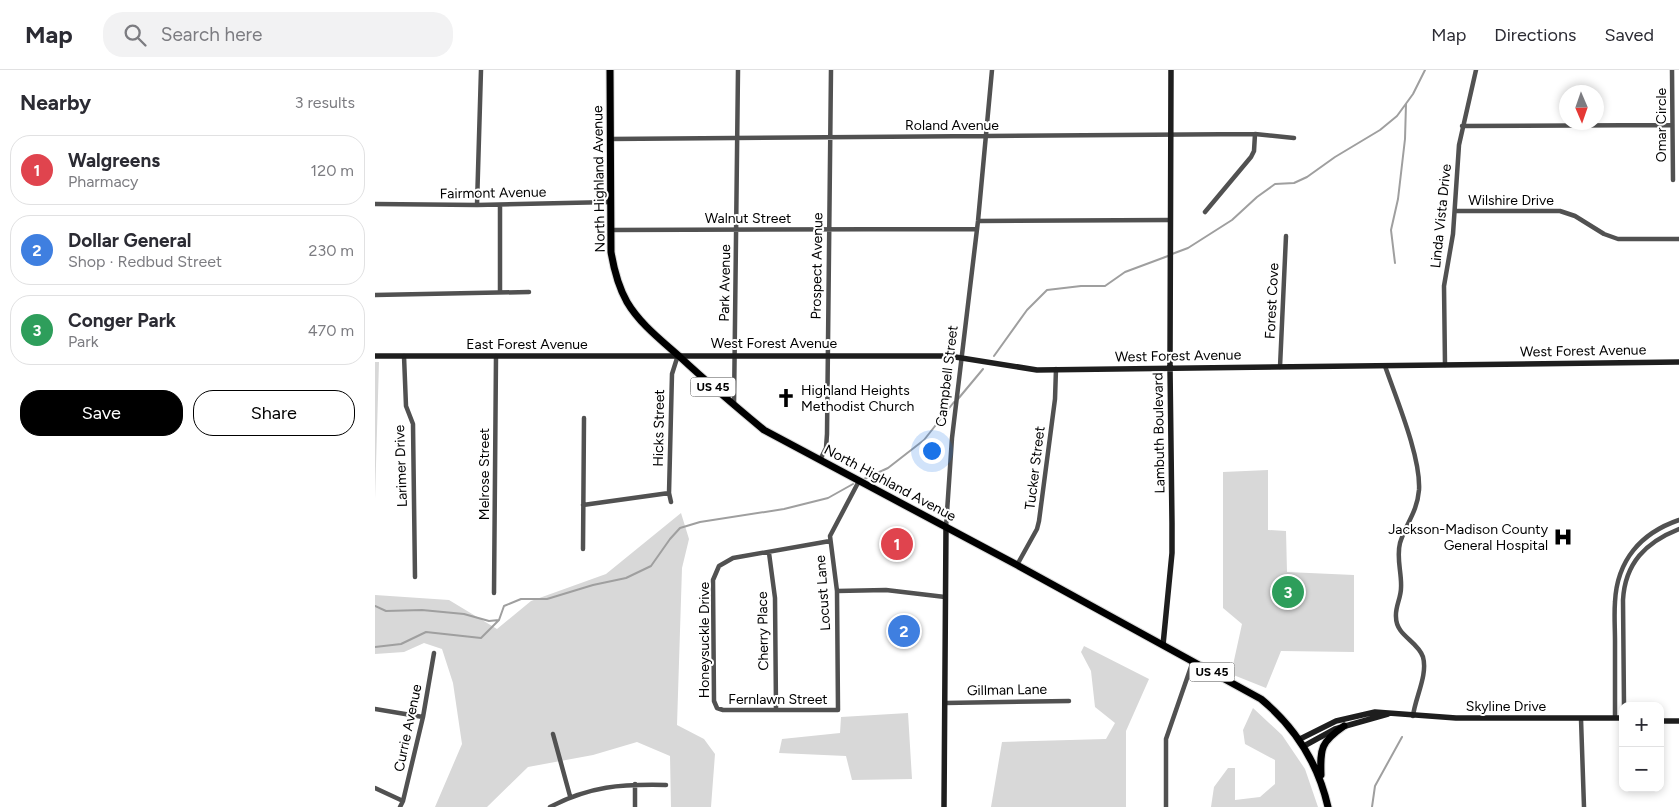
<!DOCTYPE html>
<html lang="en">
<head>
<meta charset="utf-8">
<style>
	:root { --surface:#fff; --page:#f2f2f3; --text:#2b2b33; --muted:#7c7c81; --line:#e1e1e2; --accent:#000 }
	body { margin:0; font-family:Figtree,sans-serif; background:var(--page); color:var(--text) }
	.controls { position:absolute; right:15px; bottom:15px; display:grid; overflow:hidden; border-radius:10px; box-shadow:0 2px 8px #0003 }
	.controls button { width:45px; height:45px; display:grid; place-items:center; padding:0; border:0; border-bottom:1px solid var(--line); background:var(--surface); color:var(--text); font:25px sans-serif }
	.compass { position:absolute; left:1184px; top:15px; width:45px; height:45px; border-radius:50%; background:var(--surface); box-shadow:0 2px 8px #0003; rotate:178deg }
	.you { position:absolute; left:556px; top:380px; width:18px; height:18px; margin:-12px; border:4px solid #fff; border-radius:50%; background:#1a73e8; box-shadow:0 0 0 8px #1a73e833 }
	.badge { display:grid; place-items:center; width:32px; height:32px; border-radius:50%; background:var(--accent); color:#fff; font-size:16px; font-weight:700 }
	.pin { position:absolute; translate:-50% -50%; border:2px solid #fff; box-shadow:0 1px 5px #0006 }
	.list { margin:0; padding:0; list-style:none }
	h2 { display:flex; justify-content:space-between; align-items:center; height:65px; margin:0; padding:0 20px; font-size:21px }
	h2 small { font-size:16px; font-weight:400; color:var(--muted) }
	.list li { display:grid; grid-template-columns:32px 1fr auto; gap:15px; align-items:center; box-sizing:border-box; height:70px; margin:0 10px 10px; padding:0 10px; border:1px solid var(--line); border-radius:20px }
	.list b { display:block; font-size:19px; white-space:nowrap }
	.list p { margin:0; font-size:16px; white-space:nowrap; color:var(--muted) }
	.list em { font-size:16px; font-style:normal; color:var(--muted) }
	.actions { display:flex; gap:10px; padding:15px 20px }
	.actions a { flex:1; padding:11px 0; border:1px solid var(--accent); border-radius:20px; text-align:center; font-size:18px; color:var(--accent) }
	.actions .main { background:var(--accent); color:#fff }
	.icon { flex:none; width:28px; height:28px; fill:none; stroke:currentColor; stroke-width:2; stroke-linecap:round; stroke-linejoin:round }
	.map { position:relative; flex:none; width:1304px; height:737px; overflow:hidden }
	header { display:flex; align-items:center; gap:30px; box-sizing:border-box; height:70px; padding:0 25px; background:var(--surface); border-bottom:1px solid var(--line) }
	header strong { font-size:24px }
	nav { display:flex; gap:28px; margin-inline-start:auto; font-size:18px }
	.search { width:350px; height:45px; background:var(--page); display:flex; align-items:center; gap:12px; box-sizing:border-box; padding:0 18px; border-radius:20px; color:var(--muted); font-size:19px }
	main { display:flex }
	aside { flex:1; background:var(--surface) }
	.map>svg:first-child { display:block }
	.green { fill:#d8d8d8 }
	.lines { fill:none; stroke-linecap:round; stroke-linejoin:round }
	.stream { stroke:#9f9f9f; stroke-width:2 }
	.primary-casing { stroke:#dbdbdb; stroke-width:9 }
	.street { stroke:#515151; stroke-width:4.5 }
	.secondary { stroke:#1e1e1e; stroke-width:5.5 }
	.primary { stroke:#000; stroke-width:7 }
	.labels { text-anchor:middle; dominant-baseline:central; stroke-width:4; stroke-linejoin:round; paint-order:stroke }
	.shield { fill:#fff; stroke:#4c4c4c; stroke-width:1 }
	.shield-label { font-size:12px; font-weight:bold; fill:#000 }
	.street-label { font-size:14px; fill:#000; stroke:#fff }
	.poi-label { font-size:14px; fill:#000; stroke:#fff; text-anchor:start }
</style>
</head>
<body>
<header>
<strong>Map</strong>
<div class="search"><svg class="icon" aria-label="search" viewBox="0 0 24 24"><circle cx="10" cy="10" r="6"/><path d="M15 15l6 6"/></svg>Search here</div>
<nav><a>Map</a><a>Directions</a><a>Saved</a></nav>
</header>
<main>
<aside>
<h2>Nearby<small>3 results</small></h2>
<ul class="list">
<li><span class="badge" style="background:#e0444e">1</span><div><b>Walgreens</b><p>Pharmacy</p></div><em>120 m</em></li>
<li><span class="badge" style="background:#3f7fe0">2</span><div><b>Dollar General</b><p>Shop · Redbud Street</p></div><em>230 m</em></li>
<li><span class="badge" style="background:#2e9e5b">3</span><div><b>Conger Park</b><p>Park</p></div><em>470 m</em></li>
</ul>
<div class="actions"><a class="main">Save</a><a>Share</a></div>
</aside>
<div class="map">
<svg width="1304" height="737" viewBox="0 0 1304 737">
	<rect width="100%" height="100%" fill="#fff"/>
	<!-- green -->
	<path class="green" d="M0,292h4l-4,137z
		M893,400v60l18,1 1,41 67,3v77l-73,-1 -15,37 -35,-14 11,-50 -19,-16v-136z
		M306,443l8,26 -7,29 -5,157 27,14 11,15 -4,53h-40l-1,-51 -33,-14 -44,13 -65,12 -41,40h-52l27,-63 -9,-61 -11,-34 -18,-6 -20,9 -29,2v-59l74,5 48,29 34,-28 75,-27z
		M709,576l65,33 -23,52v76h-135l11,-65 104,-3 9,-16 -20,-16 -4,-36 -10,-19z
		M878,638l29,27 23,34 13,38h-107l3,-20 14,-19h7v32l25,-3 15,-13v-24l-30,-16 -2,-14z
		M533,643l4,66 -60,1 -6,-24 -67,-3 3,-14 58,-6 1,-16z"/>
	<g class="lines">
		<!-- stream -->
		<path class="stream" d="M797,184l16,-6 44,-28 25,-23 18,-13 19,-1 13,-6 28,-20 45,-27 17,-14 16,-22 12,-24
			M1020,193l-4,-33 7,-31 7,-60 1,-35
			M619,286l33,-46 20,-20 34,-4h24l20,-14 43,-16
			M583,329l25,-30
			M489,409l24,-11 36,-28 30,-38
			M0,536l11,5 36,-1 42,4 25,7 10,-1 5,-14 17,-7h26l46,-14 33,-7 25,-12 19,-27 10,-11 20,-6 84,-13 44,-11 25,-14
			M0,577l26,-3 25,-12 55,6 18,-18
			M997,737l3,-21 27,-49"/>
		<!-- primary casing -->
		<g class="primary-casing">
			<path id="primary" d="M235,0l1,182c3,18 7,34 16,50 13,22 34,38 53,55 27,25 55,49 84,73l253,135 244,134c35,29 57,64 67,108
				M946,705c-1,-27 0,-33 23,-49"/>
		</g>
		<!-- street -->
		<path class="street" d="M1297,0l1,110
			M1087,56l210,-1
			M235,69l645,-5 39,4
			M0,134l102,1 134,-3
			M102,135l4,-135
			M1081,141h104l15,5 29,18 14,5h61
			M830,142l46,-55 3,-6 1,-17
			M603,151l192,-1
			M235,160l367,-1
			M125,222v-87
			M0,225l154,-3
			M29,286l2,50 7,18 2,153
			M1070,295l-1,-79 9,-52 6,-89 17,-75
			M1010,296c11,32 36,91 34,124 -2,23 -13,33 -19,53 -4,15 2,30 1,45 0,10 -6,19 -5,29 0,19 22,24 27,40 5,18 -8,41 -10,59
			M905,297l6,-131
			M359,336l4,-336
			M445,390l6,-12 1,-14 4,-364
			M296,432l-2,-9 3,-119 6,-19
			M208,435l86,-12
			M571,457l6,-89 26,-217 14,-151
			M455,471l-97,17 -14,8 -6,14 1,121 3,7 6,2h115l-1,-119 -7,-55 29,-55
			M208,479l1,-131
			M394,483l6,45 1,111
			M642,495l20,-36 2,-8 16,-122 1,-30
			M462,521l49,-1 59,7
			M119,523l2,-237
			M570,633l124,-2
			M1249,636l-1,-106c2,-37 23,-58 56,-71
			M0,639l48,8
			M1240,647c0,-25 0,-51 0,-76 0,-13 -1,-26 0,-39 2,-42 26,-69 64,-82
			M1206,649l3,88
			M178,664l17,62
			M0,718l28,13
			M25,737l3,-6 20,-84 11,-64
			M175,737c40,-21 71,-23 116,-22
			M260,737v-23
			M791,737v-68l27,-78"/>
		<!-- secondary -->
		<path class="secondary" d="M0,286h574l88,14 642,-8
			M788,575l9,-92v-30l-2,-155 1,-298
			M1285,651h19
			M925,669l36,-18 39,-9 81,6h167
			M929,676l31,-17 53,-15
			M569,737l2,-280"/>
		<!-- primary -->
		<use href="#primary" class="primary"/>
	</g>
	<!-- icons -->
	<defs>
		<g id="church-bare" transform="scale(1.5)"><path d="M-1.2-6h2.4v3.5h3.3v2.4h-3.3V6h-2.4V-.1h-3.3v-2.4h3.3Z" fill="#000" stroke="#fff" stroke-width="2.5" paint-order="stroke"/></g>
		<g id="hospital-bare" transform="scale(1.5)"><path d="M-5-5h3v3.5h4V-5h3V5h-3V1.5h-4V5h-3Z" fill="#000" stroke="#fff" stroke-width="2.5" paint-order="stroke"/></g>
	</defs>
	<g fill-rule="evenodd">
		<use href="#church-bare" x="411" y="328"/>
		<use href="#hospital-bare" x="1188" y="467"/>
	</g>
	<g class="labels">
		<!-- shield labels -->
		<g class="shield">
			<rect x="315.5" y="307.5" width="45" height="19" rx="4"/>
			<rect x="814.5" y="592.5" width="45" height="19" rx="4"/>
		</g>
		<g class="shield-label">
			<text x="338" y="317">US 45</text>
			<text x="837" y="602">US 45</text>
		</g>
		<!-- street labels -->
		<g class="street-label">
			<text x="577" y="55">Roland Avenue</text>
			<text transform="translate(1286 55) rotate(-90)">Omar Circle</text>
			<text transform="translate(224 109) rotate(-91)">North Highland Avenue</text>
			<text transform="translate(118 123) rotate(-1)">Fairmont Avenue</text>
			<text x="1136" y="130">Wilshire Drive</text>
			<text transform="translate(1066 146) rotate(-84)">Linda Vista Drive</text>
			<text x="373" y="148">Walnut Street</text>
			<text transform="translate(442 196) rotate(-89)">Prospect Avenue</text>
			<text transform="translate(350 213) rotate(-89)">Park Avenue</text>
			<text transform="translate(897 231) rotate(-87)">Forest Cove</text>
			<text x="399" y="273">West Forest Avenue</text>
			<text x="152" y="274">East Forest Avenue</text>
			<text transform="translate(1208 281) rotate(-1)">West Forest Avenue</text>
			<text transform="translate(803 286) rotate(-1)">West Forest Avenue</text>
			<text transform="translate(572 306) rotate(-83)">Campbell Street</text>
			<text transform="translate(284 358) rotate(-89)">Hicks Street</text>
			<text transform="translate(784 363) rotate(-91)">Lambuth Boulevard</text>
			<text transform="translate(26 396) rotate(-92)">Larimer Drive</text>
			<text transform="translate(660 398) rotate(-83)">Tucker Street</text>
			<text transform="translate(109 404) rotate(-90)">Melrose Street</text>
			<text transform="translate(515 413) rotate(28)">North Highland Avenue</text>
			<text transform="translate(448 523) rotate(-94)">Locust Lane</text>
			<text transform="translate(388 561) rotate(-91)">Cherry Place</text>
			<text transform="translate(329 570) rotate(-90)">Honeysuckle Drive</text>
			<text transform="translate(632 620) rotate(-1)">Gillman Lane</text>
			<text x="403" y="629">Fernlawn Street</text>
			<text x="1131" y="636">Skyline Drive</text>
			<text transform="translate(33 658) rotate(-78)">Currie Avenue</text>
		</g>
		<!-- poi labels -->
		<g class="poi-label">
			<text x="426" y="320">Highland Heights<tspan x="426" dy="16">Methodist Church</tspan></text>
			<text x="1173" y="459" text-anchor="end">Jackson-Madison County<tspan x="1173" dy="16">General Hospital</tspan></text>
		</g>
	</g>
</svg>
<div class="controls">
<button>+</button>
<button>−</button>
</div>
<svg class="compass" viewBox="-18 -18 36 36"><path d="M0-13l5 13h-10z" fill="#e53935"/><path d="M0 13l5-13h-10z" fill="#7c7c81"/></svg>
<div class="you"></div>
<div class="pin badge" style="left:522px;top:474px;background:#e0444e">1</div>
<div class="pin badge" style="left:529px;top:561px;background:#3f7fe0">2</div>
<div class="pin badge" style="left:913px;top:522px;background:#2e9e5b">3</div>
</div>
</main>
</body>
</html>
